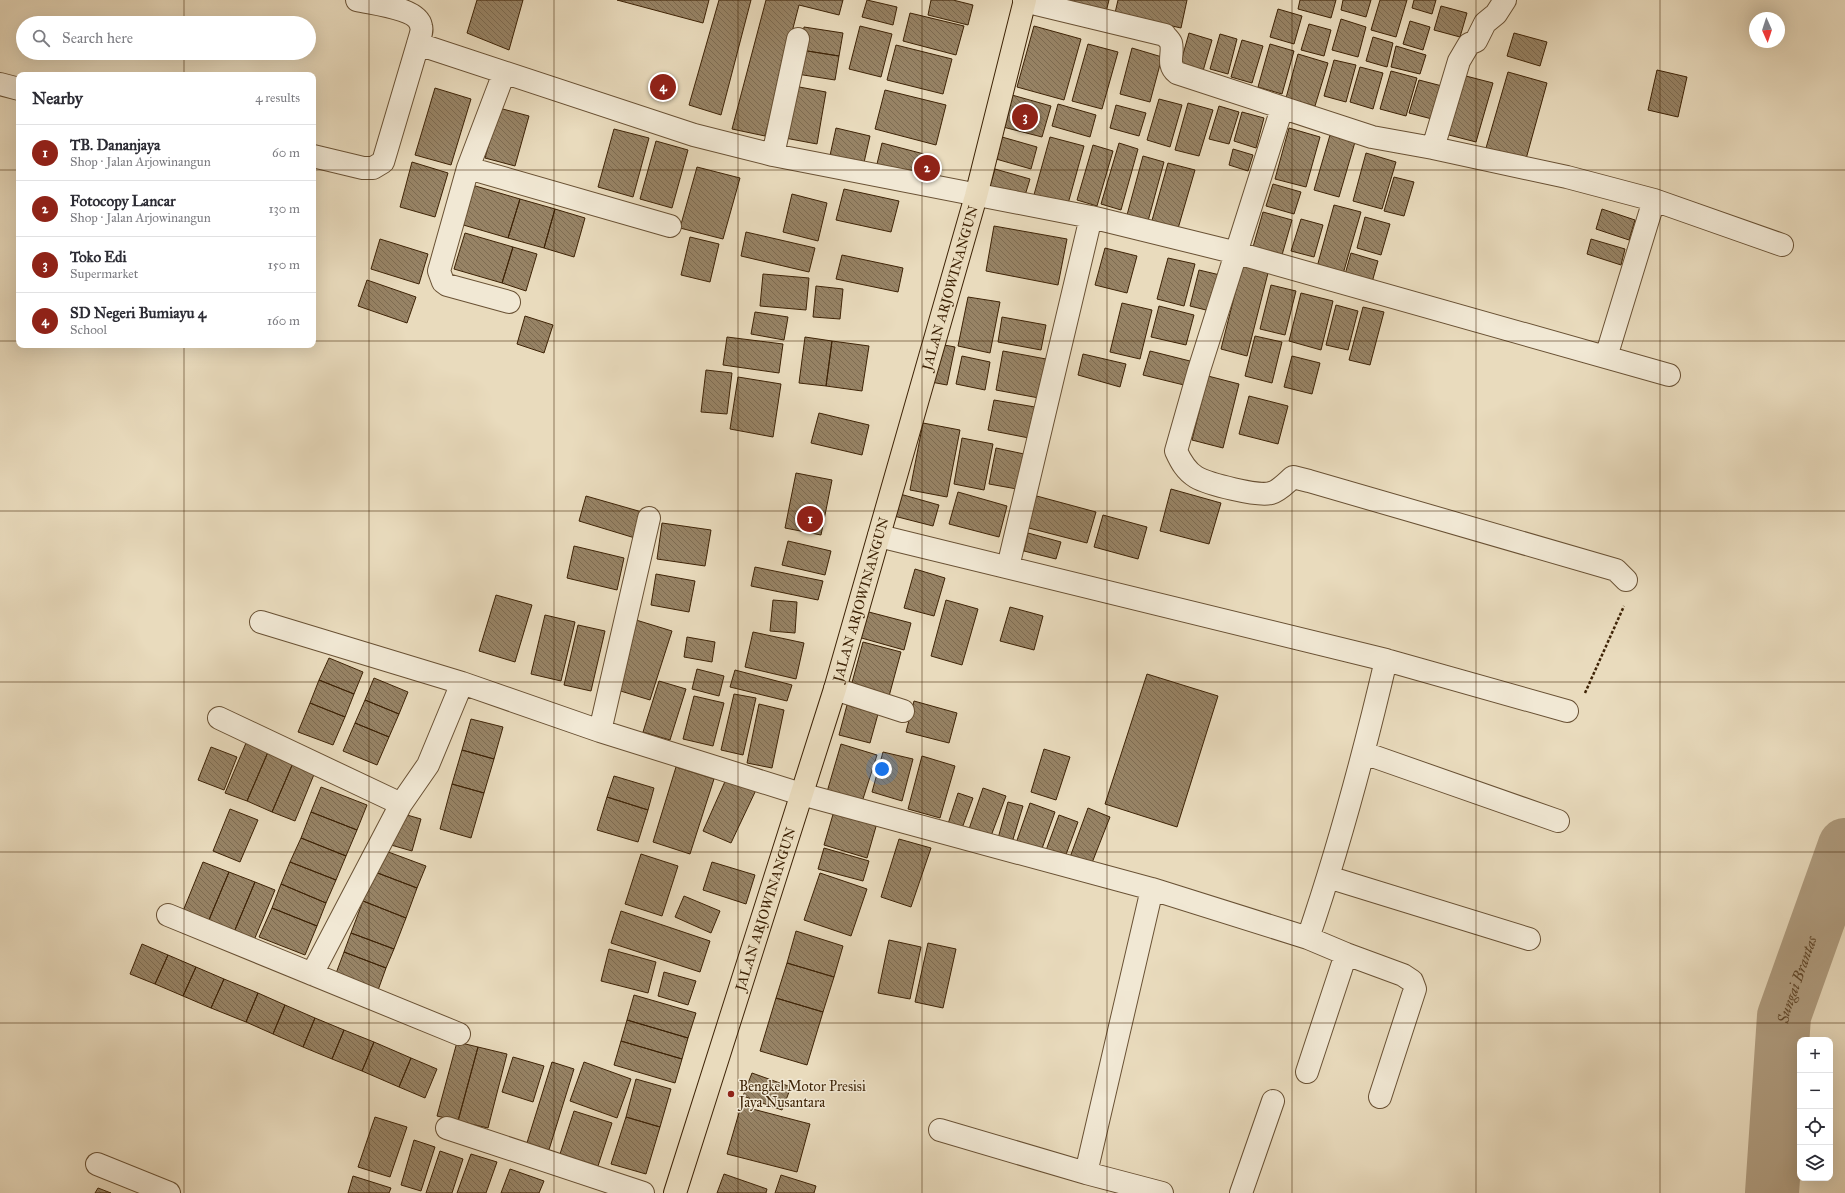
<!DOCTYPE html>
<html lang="en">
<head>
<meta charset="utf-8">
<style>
	:root { --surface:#fff; --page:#f2f2f3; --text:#2b2b33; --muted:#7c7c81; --line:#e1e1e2; --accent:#8f2418 }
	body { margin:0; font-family:"IM FELL Great Primer",serif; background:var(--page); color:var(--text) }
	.controls { position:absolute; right:12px; bottom:12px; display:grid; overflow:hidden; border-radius:8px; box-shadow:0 4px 16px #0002 }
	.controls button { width:36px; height:36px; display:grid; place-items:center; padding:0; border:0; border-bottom:1px solid var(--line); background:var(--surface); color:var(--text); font:20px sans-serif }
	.compass { position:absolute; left:1749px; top:12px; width:36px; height:36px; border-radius:50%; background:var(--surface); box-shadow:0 4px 16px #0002; rotate:177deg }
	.you { position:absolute; left:882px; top:769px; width:14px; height:14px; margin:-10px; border:3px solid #fff; border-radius:50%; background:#1a73e8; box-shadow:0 0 0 6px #1a73e833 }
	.badge { display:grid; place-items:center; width:26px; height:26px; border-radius:50%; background:var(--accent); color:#fff; font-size:13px; font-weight:700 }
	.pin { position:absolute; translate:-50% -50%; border:2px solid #fff; box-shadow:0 1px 4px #0006 }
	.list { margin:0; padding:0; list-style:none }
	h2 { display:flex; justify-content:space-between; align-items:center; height:52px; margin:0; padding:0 16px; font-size:17px }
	h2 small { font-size:13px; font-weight:400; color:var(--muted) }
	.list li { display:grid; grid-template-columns:26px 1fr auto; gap:12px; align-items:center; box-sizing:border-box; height:56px; padding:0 16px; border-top:1px solid var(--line) }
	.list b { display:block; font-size:15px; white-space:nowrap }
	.list p { margin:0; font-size:13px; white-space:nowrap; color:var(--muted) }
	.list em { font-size:13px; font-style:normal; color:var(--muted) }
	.icon { flex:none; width:22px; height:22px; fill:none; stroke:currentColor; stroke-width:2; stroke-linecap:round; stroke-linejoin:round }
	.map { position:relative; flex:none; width:1845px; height:1193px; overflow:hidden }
	.search { position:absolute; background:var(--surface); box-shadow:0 4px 16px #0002; left:16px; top:16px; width:300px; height:44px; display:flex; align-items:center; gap:10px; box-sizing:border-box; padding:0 14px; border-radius:22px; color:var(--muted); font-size:15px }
	.panel { position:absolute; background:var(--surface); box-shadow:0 4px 16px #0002; left:16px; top:72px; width:300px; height:276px; border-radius:8px }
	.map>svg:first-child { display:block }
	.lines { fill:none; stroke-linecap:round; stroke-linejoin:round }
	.river { stroke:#af9c7f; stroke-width:54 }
	.building { fill:url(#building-back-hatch); stroke:#3e2306 }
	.minor-casing { stroke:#695134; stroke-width:24 }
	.major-casing { stroke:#3e2306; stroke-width:24 }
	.path { stroke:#3e2306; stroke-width:2.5; stroke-dasharray:3 2; stroke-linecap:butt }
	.minor { stroke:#f1e8d4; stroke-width:22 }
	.major { stroke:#e9dbbd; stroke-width:22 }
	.grid { fill:none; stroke:#3e2306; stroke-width:1; stroke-opacity:0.55 }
	.poi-dot { fill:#8f2418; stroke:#f1e8d4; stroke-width:1.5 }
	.labels { text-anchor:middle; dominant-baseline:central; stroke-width:3; stroke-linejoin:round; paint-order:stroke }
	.street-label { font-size:14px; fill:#3e2306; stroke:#f1e8d4 }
	.poi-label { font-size:14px; fill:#3e2306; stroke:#f1e8d4; text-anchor:start }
	.water-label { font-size:15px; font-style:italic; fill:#60472a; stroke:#f1e8d4 }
</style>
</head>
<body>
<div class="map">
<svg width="1845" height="1193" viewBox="0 0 1845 1193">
	<defs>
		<pattern id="building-back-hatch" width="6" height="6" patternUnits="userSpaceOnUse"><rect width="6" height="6" fill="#978365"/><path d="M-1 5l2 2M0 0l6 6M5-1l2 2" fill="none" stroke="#7d6b51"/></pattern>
	</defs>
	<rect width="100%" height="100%" fill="#e9dbbd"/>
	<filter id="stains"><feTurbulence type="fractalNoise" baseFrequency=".005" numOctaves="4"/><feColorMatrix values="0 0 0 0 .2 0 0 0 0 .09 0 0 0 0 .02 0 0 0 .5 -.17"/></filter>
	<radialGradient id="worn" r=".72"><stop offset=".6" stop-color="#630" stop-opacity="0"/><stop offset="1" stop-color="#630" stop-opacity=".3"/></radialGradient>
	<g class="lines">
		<!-- river -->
		<path class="river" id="s1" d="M1772,1193l12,-177 61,-171"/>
	</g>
	<!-- building -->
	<path class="building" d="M477,0h46l-14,50 -42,-17z
		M617,0h92l-6,23z
		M719,0h32l-30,115 -32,-10z
		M766,0h77l-4,15 -40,-10 -34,131 -33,-7z
		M867,0l30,7 -4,18 -31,-8z
		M931,0h22l20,5 -5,20 -40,-10z
		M1064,0h45l-3,12z
		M1118,0h69l-6,28 -66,-15z
		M1300,0h36l-5,18 -33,-9z
		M1343,0h28l-5,17 -25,-7z
		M1380,0h27l-11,37 -25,-7z
		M1414,0h22l-4,14 -20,-6z
		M1441,6l26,7 -7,24 -26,-7z
		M1278,9l24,7 -8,28 -24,-7z
		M910,13l54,13 -8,29 -53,-14z
		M1341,19l25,8 -8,30 -26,-7z
		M1410,21l20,6 -7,23 -20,-6z
		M1309,24l22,6 -7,26 -23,-6z
		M860,26l32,8 -11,43 -32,-8z
		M1034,26l47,13 -17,61 -47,-13z
		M804,27l39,6 -4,23 -38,-6z
		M1189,33l23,7 -9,31 -23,-6z
		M1514,33l33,9 -7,24 -33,-10z
		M1220,34l17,5 -9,35 -18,-5z
		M1373,37l20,6 -6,24 -21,-6z
		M1242,40l21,6 -11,37 -21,-6z
		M1088,44l30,8 -16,57 -30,-8z
		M1270,44l24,7 -12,43 -24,-7z
		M896,45l56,14 -9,35 -56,-14z
		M1396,46l30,9 -6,19 -29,-7z
		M1132,48l30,9 -12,45 -30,-8z
		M801,50l38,6 -4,24 -38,-6z
		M1298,54l30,9 -13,43 -29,-8z
		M1334,60l22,5 -10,37 -22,-6z
		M1360,67l23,6 -10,36 -23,-7z
		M1657,70l30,7 -9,40 -30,-7z
		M1391,71l26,7 -11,38 -26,-7z
		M1508,72l39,11 -21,76 -40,-11z
		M1462,75l31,8 -17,59 -31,-8z
		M1419,80l23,6 -10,33 -23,-6z
		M794,86l32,6 -9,52 -32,-6z
		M435,88l36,11 -20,66 -36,-10z
		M885,90l61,15 -10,40 -61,-16z
		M1012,95l39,11 -9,31 -39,-10z
		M1159,99l23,6 -12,42 -23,-7z
		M1188,103l25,7 -14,46 -24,-6z
		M1058,104l38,11 -6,22 -38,-11z
		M1116,105l30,8 -7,23 -29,-8z
		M1219,106l20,6 -10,32 -20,-5z
		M499,108l30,8 -14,50 -30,-8z
		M1242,112l22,6 -8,30 -22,-7z
		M836,128l34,8 -7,31 -34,-7z
		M1289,128l31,9 -14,50 -31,-8z
		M614,129l35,9 -16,59 -35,-10z
		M1330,135l25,7 -16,55 -25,-7z
		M1002,137l35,10 -6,22 -35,-10z
		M1050,137l34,9 -18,65 -34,-9z
		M656,141l32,9 -16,58 -32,-9z
		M882,143l42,11 -5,20 -42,-10z
		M1119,143l19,6 -17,61 -20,-6z
		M1093,145l20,6 -16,55 -20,-6z
		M1233,149l20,6 -5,16 -19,-6z
		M1366,153l30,9 -14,47 -29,-8z
		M1143,156l21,6 -16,59 -21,-6z
		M412,162l36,11 -13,44 -35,-10z
		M1168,163l27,7 -18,62 -26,-8z
		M697,167l43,11 -17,61 -43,-11z
		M995,169l35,10 -7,23 -35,-10z
		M1394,177l20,5 -10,34 -20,-5z
		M1273,184l28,8 -7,22 -28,-8z
		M472,185l48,14 -12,39 -48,-14z
		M844,189l55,12 -8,31 -55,-12z
		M792,194l35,9 -9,38 -35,-9z
		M520,199l35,10 -11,39 -36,-10z
		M1334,205l27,7 -18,62 -26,-7z
		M555,209l30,9 -11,39 -30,-9z
		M1602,209l33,11 -6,20 -33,-11z
		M1263,212l29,8 -10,35 -29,-8z
		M1365,217l25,7 -9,31 -24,-7z
		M1301,219l22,6 -9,32 -23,-6z
		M994,226l73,13 -9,46 -72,-14z
		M746,232l69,16 -6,24 -68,-16z
		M465,233l48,14 -11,36 -48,-14z
		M690,237l29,7 -9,38 -29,-7z
		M380,239l48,15 -9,30 -48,-15z
		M1591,239l34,10 -4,16 -34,-11z
		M513,247l24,7 -11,37 -24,-8z
		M1105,248l32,8 -10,37 -32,-8z
		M1351,253l27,8 -7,25 -27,-8z
		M842,255l61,13 -5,24 -62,-13z
		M1168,258l27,6 -11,42 -27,-7z
		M1242,266l26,7 -21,83 -26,-7z
		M1199,270l21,5 -10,36 -20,-5z
		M763,274l46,4 -3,32 -46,-4z
		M367,280l49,17 -9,26 -49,-17z
		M1271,285l25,6 -11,44 -25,-6z
		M816,286l27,3 -3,30 -27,-2z
		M1301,293l32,8 -12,49 -32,-9z
		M968,297l32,5 -10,51 -32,-7z
		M1122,303l30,7 -12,49 -30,-7z
		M1336,305l22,6 -10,39 -22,-5z
		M1159,306l35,9 -8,30 -35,-8z
		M1363,307l21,5 -14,53 -21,-5z
		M755,312l33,5 -4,23 -33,-6z
		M525,316l28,9 -9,28 -27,-9z
		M1002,317l44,8 -5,25 -43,-8z
		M1255,336l27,6 -10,41 -27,-7z
		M727,337l56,7 -4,29 -56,-8z
		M805,337l27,4 -6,45 -27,-3z
		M832,341l37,5 -7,45 -36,-5z
		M939,344l16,3 -8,38 -16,-3z
		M1003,351l43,8 -7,39 -43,-8z
		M1150,351l40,10 -6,24 -41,-10z
		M1083,354l43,10 -6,23 -42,-12z
		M962,356l28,6 -5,28 -29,-6z
		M1292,356l28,7 -8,31 -28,-7z
		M706,370l26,3 -5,41 -26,-2z
		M1208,376l31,8 -16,64 -31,-8z
		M738,377l43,7 -8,53 -43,-8z
		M1249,396l39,10 -10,38 -39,-10z
		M994,400l41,7 -6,31 -41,-8z
		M819,413l50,12 -7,30 -51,-12z
		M923,423l37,7 -13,67 -37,-7z
		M962,438l31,6 -9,46 -30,-6z
		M996,448l28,6 -7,35 -28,-5z
		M796,473l36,7 -11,55 -36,-7z
		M1171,489l50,14 -12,41 -49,-13z
		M958,492l49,14 -8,31 -50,-13z
		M900,494l39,11 -6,21 -39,-10z
		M1033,495l63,17 -9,31 -62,-16z
		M586,496l56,16 -7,26 -56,-17z
		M1103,515l44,12 -9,32 -44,-12z
		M662,523l49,7 -6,36 -48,-7z
		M1028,533l33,9 -5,17 -32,-8z
		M788,541l43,10 -6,24 -43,-10z
		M574,546l50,12 -7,32 -50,-12z
		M755,567l68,14 -5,19 -67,-14z
		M915,569l30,9 -11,38 -30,-8z
		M656,574l39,7 -6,31 -38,-7z
		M496,595l36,10 -17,57 -36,-11z
		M773,600l24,2 -2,31 -25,-2z
		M946,600l32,9 -16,56 -31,-9z
		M1010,607l33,9 -9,34 -34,-9z
		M865,611l46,12 -7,27 -46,-13z
		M545,615l30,7 -14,59 -30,-7z
		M636,620l36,11 -22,69 -36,-11z
		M578,625l27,6 -14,60 -27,-6z
		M753,632l51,11 -8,36 -51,-12z
		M687,637l28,5 -3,20 -28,-5z
		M863,642l38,10 -13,48 -38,-10z
		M329,658l34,14 -9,22 -35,-14z
		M697,669l27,7 -5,20 -27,-7z
		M735,670l57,15 -5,16 -57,-14z
		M1147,674l71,22 -41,131 -72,-23z
		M374,678l34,14 -9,22 -34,-14z
		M319,680l35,14 -9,23 -35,-14z
		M659,681l27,8 -16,51 -27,-8z
		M734,694l22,4 -13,57 -22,-5z
		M694,696l30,7 -11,43 -30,-7z
		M365,700l34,14 -10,23 -34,-14z
		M914,701l43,12 -8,30 -43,-11z
		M310,703l35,14 -12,28 -35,-13z
		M759,704l25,6 -12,58 -25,-5z
		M847,705l31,9 -8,29 -31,-8z
		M471,719l32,8 -9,32 -32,-9z
		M355,723l34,14 -12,28 -34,-14z
		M246,743l22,9 -21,49 -22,-8z
		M841,744l36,11 -15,47 -35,-10z
		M211,747l26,10 -13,33 -26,-10z
		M1044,749l26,8 -14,43 -25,-8z
		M462,750l32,9 -10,34 -32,-9z
		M268,752l25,11 -21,49 -25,-11z
		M883,752l30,7 -11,42 -30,-9z
		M922,756l33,10 -15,52 -32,-9z
		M293,763l22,9 -20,49 -23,-9z
		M676,767l38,12 -24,75 -37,-12z
		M614,776l40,12 -6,22 -41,-13z
		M727,777l29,13 -25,53 -28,-12z
		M452,784l32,9 -13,45 -31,-9z
		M321,787l46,18 -10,25 -46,-18z
		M983,788l23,8 -15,40 -22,-7z
		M958,793l15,5 -12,33 -14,-4z
		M607,797l41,13 -10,32 -41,-12z
		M1008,802l15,4 -12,40 -14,-4z
		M1030,803l25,9 -16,45 -25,-8z
		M1088,808l22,9 -20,51 -21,-8z
		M230,809l28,11 -18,42 -27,-11z
		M834,811l43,12 -10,35 -43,-13z
		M311,812l46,18 -11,26 -45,-18z
		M400,813l21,6 -9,32 -21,-6z
		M1059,815l19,7 -14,38 -19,-7z
		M301,838l45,18 -10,24 -46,-18z
		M899,839l32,9 -20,59 -30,-10z
		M824,848l45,13 -6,20 -45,-12z
		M383,850l43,16 -9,22 -42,-16z
		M641,854l37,12 -16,50 -37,-12z
		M203,862l26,10 -23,55 -25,-11z
		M290,862l46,18 -10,23 -45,-19z
		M712,862l43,13 -9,29 -43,-14z
		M229,872l26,10 -23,55 -26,-10z
		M375,872l42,16 -11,30 -43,-17z
		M820,873l47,16 -16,47 -47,-16z
		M255,882l20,8 -23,55 -20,-8z
		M281,884l45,19 -9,23 -45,-18z
		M684,896l36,15 -9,22 -36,-16z
		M363,901l43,17 -12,31 -43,-16z
		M272,908l45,18 -12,29 -46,-18z
		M621,911l89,30 -10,31 -89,-29z
		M796,931l47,15 -9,31 -47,-14z
		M351,933l43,16 -8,19 -42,-16z
		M889,940l32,7 -11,52 -32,-6z
		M928,943l28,6 -13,59 -28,-6z
		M142,944l26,11 -13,29 -25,-10z
		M609,949l47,13 -8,31 -47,-12z
		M344,952l42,16 -9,25 -42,-17z
		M168,955l28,12 -13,29 -28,-12z
		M787,963l47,14 -11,35 -47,-14z
		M196,967l28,12 -13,29 -28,-12z
		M664,972l32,9 -8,24 -30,-9z
		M224,979l34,14 -12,29 -35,-14z
		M258,993l27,12 -12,29 -27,-12z
		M634,995l62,18 -8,25 -61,-18z
		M776,998l47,14 -16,53 -47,-14z
		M285,1005l30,13 -12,29 -30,-13z
		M315,1018l29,12 -12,29 -29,-12z
		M627,1020l61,18 -6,21 -61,-18z
		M344,1030l30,12 -12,29 -30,-12z
		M621,1041l61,18 -7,24 -61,-18z
		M374,1042l37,16 -12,29 -37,-16z
		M457,1042l21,5 -20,74 -21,-5z
		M478,1047l29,7 -19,74 -30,-7z
		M513,1057l31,9 -11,36 -31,-10z
		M411,1058l26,11 -12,29 -26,-11z
		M552,1062l22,7 -26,84 -22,-7z
		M584,1062l47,17 -14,39 -47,-17z
		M752,1073l39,14 -9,23 -39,-14z
		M636,1079l35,10 -11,38 -34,-10z
		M741,1106l69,18 -13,48 -70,-18z
		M574,1111l38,12 -14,43 -38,-12z
		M375,1117l32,10 -17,50 -32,-10z
		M626,1117l34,10 -14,47 -35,-10z
		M414,1140l21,7 -14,44 -20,-6z
		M440,1151l23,8 -11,34h-26z
		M471,1154l26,8 -11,31h-29z
		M510,1169l34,12 -5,12h-38z
		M724,1174l43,15 -1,4h-49z
		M781,1175l35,11 -2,7h-39z
		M353,1176l38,12 -2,5h-41z
		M98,1188l13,5h-16z"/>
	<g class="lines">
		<!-- minor casing -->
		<g class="minor-casing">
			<path id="minor" d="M1024,1l141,34c1,2 5,5 6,8 3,11 -5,21 6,30l195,64 61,11 134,29 87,23 128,45
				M418,44l276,91 79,20 318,62 146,36 432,122
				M504,73l-36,95 -29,103 4,11 4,3 62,17
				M0,84l19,5
				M1282,108l-83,262 -23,81c5,11 10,20 20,26 12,7 63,20 75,16 8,-2 16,-11 22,-16l16,4 307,89 10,10
				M1433,148l26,-87 10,-17 7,-3 9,-18 11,-9 9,-14
				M773,155l25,-116
				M313,156l50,12h10l10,-6 35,-118c1,-5 5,-13 3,-18 -3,-18 -48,-22 -64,-26
				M468,168l202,58
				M1606,357l48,-157
				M879,536l507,124c-22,94 -47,187 -78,278
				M1008,567l83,-350
				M261,622l201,61 138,48 201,63 351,95 156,49 38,16 57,21 9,6 3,8 -35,108
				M1386,660l181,51
				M835,689l68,22
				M219,718l182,86
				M600,731l49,-213
				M1364,753l194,68
				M1328,877l201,62
				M168,915l291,119
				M312,974l89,-170 27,-39 34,-82
				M1307,1072l39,-118
				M447,1128l196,65
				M940,1130l146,43 76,20
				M97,1164l72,29
				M1086,1173l66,-284
				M1241,1193l32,-92"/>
		</g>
		<!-- major casing -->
		<g class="major-casing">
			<g id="major">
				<path id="s2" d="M675,1193l160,-504 141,-493 49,-196"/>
			</g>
		</g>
		<!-- path -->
		<path class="path" d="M1585,693l39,-87"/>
		<!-- minor -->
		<use href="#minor" class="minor"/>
		<!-- major -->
		<use href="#major" class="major"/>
	</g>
	<!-- grid -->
	<path class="grid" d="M184,0v23M369,0v1193M554,0v1193M738,0v1193M922,0v1193M1107,0v1193M1292,0v1193M1476,0v1193M1660,0v1193M184,53v22M0,170h19M313,170h1532M0,341h19M313,341h1532M184,345v848M0,511h1845M0,682h1845M0,852h1845M0,1023h1845"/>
	<!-- markers -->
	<circle class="poi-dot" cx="731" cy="1094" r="4"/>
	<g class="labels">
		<!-- street labels -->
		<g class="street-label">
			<text stroke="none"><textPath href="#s2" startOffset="946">JALAN ARJOWINANGUN</textPath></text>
			<text stroke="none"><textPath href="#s2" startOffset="622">JALAN ARJOWINANGUN</textPath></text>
			<text stroke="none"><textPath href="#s2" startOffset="298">JALAN ARJOWINANGUN</textPath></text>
		</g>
		<!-- poi labels -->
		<g class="poi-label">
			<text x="739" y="1086">Bengkel Motor Presisi<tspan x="739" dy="16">Jaya Nusantara</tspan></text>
		</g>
		<!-- water labels -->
		<g class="water-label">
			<text stroke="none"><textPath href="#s1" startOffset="216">Sungai Brantas</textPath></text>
		</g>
	</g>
	<rect width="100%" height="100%" filter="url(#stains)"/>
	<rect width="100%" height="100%" fill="url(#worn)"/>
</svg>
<div class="controls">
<button>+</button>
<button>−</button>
<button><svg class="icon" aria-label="locate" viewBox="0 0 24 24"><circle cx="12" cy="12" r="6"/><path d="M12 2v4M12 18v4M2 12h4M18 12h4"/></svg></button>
<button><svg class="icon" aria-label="layers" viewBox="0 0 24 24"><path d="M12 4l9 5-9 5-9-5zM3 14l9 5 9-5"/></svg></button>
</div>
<svg class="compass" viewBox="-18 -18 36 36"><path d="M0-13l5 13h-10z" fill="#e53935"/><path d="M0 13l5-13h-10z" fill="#7c7c81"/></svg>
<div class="you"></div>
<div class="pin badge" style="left:810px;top:519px">1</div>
<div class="pin badge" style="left:927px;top:168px">2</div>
<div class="pin badge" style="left:1025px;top:117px">3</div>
<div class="pin badge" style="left:663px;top:87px">4</div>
<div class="search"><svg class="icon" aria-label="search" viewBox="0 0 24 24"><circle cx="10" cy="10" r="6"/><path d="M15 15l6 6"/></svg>Search here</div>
<section class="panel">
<h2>Nearby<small>4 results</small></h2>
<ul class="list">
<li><span class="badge">1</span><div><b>TB. Dananjaya</b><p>Shop · Jalan Arjowinangun</p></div><em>60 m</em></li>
<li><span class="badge">2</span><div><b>Fotocopy Lancar</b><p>Shop · Jalan Arjowinangun</p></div><em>130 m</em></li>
<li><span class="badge">3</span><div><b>Toko Edi</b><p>Supermarket</p></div><em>150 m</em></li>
<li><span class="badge">4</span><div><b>SD Negeri Bumiayu 4</b><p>School</p></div><em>160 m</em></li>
</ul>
</section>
</div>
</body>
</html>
